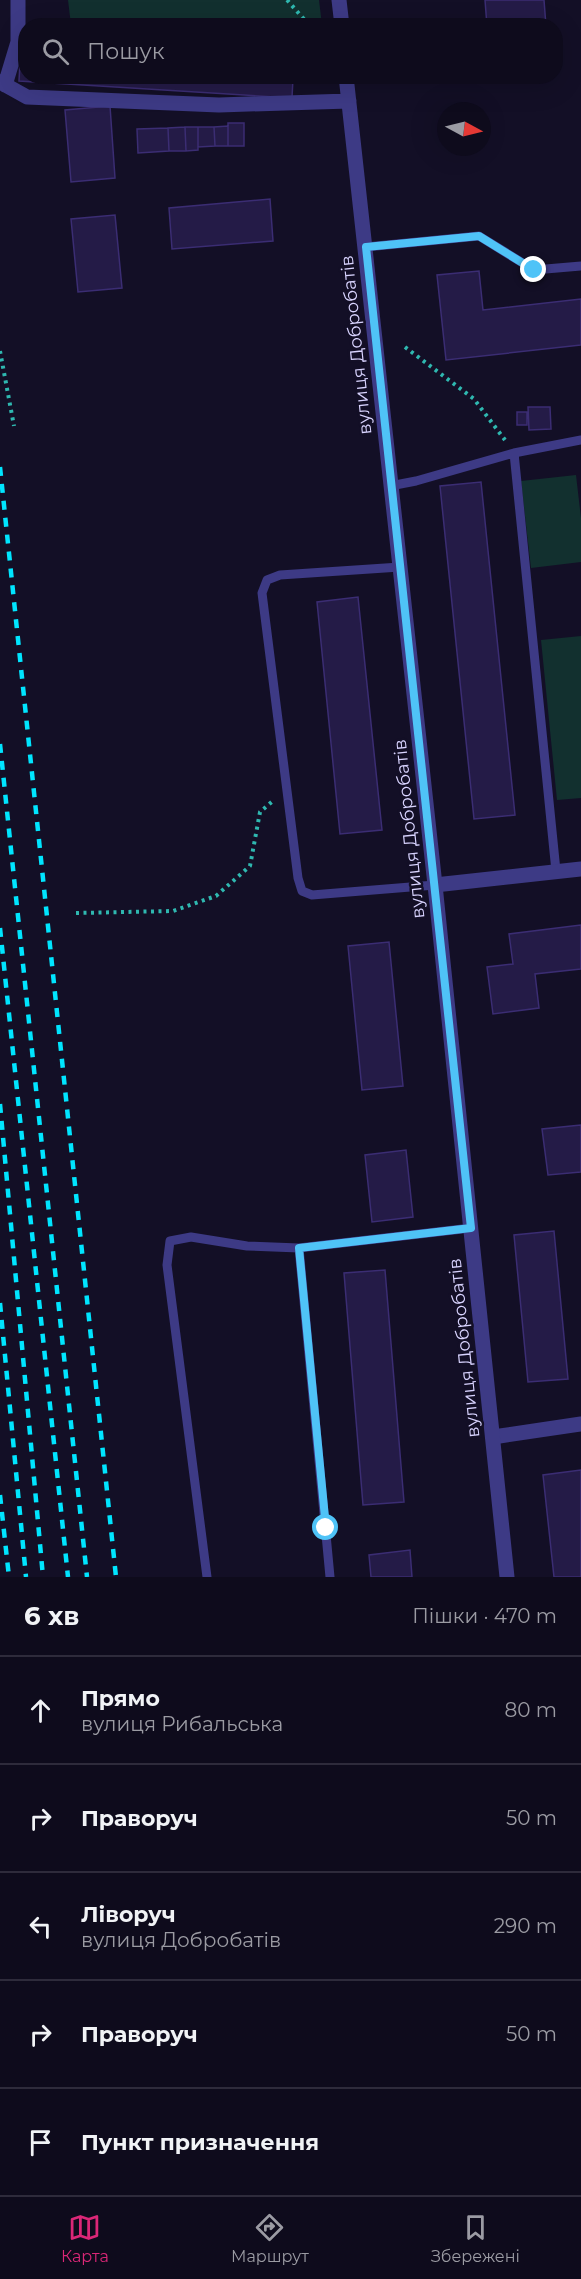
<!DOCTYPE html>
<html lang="uk">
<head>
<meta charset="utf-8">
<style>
	:root { --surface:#0e0b1c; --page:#1c1929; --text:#f1f3f6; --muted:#9b9ba3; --line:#2e2b3b; --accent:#db2777 }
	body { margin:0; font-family:Montserrat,sans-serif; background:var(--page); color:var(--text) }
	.compass { position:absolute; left:437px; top:102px; width:54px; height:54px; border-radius:50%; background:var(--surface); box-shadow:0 6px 24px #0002; rotate:97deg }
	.stop { position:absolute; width:18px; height:18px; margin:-14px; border:4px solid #4fc3f7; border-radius:50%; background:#fff }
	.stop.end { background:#4fc3f7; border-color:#fff; box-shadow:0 2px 6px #0008 }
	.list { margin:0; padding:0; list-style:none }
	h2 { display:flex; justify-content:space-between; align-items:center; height:78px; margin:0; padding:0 24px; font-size:26px }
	h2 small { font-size:20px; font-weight:400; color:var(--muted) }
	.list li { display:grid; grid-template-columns:39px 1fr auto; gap:18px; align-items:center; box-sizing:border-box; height:108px; padding:0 24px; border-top:2px solid var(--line) }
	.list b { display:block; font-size:22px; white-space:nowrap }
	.list p { margin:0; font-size:20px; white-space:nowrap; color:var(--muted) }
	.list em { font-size:20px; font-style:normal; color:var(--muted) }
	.icon { flex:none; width:33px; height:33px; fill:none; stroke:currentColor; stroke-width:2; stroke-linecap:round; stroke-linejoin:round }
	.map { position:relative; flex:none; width:581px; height:1577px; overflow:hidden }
	.search { position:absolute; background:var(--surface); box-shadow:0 6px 24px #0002; left:18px; right:18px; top:18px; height:66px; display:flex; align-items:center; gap:15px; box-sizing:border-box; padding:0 21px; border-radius:24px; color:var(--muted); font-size:22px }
	.sheet { height:618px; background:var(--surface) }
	nav { display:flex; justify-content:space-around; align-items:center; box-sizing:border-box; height:84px; border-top:2px solid var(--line); background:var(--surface); font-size:16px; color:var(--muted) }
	nav a { display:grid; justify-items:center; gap:3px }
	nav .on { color:var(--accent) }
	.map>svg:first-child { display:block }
	.green { fill:#12302f }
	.building { fill:#241b47; stroke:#3b2d73; stroke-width:1.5 }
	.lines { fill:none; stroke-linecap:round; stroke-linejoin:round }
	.path { stroke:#2fb8b0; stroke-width:4; stroke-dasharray:3 4.5; stroke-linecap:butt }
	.service { stroke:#3d3a85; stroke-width:9 }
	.minor { stroke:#3d3a85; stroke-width:15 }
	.tertiary { stroke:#3d3a85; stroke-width:15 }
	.rail { stroke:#00e5ff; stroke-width:4.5; stroke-dasharray:9 8; stroke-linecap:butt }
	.route { stroke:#4fc3f7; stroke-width:8 }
	.labels { text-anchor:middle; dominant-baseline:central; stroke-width:5; stroke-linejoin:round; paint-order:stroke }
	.street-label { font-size:18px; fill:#d9d4ff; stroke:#130f26 }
</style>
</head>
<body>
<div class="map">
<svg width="581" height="1577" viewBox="0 0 581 1577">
	<rect width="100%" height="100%" fill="#130f26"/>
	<!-- green -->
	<path class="green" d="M68,0h251l3,25h-251z
		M576,475l5,43v44l-50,6 -10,-87z
		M581,636v162l-24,2 -16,-160z"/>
	<!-- building -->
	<path class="building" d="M485,0h59l2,26h-59z
		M20,62h6v14h235l32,2 -1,20 -273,-17z
		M493,76h59v1l-58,6z
		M110,106l5,72 -44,4 -6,-72z
		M228,123h16v23h-16z
		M228,126v20h-13l-1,-19z
		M185,127l1,24h-17l-1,-23z
		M185,127h13v23l-12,1z
		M198,127h16l1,19 -17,1z
		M168,128l1,23 -31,2 -1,-24z
		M270,199l3,42 -101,8 -3,-41z
		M115,215l7,73 -44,4 -7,-73z
		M479,271l4,39 98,-11v46l-135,15 -9,-85z
		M528,407h22l1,22 -22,1z
		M517,412h10v13h-10z
		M481,482l34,333 -41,4 -34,-333z
		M358,597l24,233 -42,4 -23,-232z
		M581,925v44l-46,5 4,34 -46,6 -6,-47 26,-3 -4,-30z
		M389,942l14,144 -41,4 -14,-144z
		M581,1125v47l-33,3 -6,-46z
		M406,1150l7,67 -41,5 -7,-67z
		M554,1231l14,148 -40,3 -14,-147z
		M385,1270l19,232 -41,3 -19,-232z
		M581,1470v107h-27l-11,-102z
		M410,1550l2,27h-41l-2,-22z"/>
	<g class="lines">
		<!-- path -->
		<path class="path" d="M287,0l23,26
			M405,347l69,52 31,41
			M0,351l14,75
			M76,913l97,-2 43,-15 34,-30 10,-54 14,-12"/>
		<!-- service -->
		<path class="service" d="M366,247l113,-11 55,34 47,-4
			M514,453l42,418
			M390,486l26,-5 98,-28 67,-13
			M400,567l-120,8 -13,5 -5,13 36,285 4,13 10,4 123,-10
			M299,1248l31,329
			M207,1577l-40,-312 3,-24 21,-4 56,9 52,2 172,-20"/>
		<!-- minor -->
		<path class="minor" d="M339,0l3,26
			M346,76l89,809
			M0,82l27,15 192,8 130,-4
			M5,85l13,-43v-42
			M493,1437l88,-13"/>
		<!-- tertiary -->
		<path class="tertiary" d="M507,1577l-72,-692 146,-16"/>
		<!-- rail -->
		<path class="rail" d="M0,467l116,1110
			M0,744l87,833
			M0,928l68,649
			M0,1104l43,473
			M0,1303l26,274
			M0,1495l9,82"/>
	</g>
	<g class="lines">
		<!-- route -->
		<path class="route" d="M326,1528l-27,-280 172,-20 -105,-981 113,-11 55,34"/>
	</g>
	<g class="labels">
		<!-- street labels -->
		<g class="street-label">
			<text transform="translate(356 345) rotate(-96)">вулиця Добробатів</text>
			<text transform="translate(409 829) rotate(-96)">вулиця Добробатів</text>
			<text transform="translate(464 1348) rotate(-96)">вулиця Добробатів</text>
		</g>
	</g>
</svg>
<svg class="compass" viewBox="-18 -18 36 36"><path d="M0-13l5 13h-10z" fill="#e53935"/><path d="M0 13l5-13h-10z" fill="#9b9ba3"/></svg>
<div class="stop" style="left:326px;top:1528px"></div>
<div class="stop end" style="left:534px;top:270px"></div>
<div class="search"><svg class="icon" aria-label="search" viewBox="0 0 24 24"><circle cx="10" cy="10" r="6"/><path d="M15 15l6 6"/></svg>Пошук</div>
</div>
<section class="sheet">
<h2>6 хв<small>Пішки · 470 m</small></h2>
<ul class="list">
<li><svg class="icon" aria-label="ahead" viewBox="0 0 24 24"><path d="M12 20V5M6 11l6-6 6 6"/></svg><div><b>Прямо</b><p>вулиця Рибальська</p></div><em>80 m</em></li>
<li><svg class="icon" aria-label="right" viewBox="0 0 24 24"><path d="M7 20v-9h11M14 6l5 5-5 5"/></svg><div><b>Праворуч</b></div><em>50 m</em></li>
<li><svg class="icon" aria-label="left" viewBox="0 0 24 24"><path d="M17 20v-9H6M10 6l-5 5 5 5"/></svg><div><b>Ліворуч</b><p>вулиця Добробатів</p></div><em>290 m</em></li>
<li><svg class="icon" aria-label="right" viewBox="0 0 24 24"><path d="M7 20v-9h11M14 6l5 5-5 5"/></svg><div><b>Праворуч</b></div><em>50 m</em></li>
<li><svg class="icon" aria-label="arrive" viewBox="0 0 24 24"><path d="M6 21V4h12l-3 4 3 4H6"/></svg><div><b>Пункт призначення</b></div></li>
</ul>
</section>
<nav>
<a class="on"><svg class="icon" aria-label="map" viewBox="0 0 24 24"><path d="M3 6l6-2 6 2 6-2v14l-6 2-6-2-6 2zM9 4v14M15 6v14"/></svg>Карта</a>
<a><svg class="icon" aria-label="directions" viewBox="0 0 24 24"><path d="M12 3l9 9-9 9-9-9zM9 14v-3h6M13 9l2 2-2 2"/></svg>Маршрут</a>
<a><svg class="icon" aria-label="saved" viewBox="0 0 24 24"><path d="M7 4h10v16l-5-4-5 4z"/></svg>Збережені</a>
</nav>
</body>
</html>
